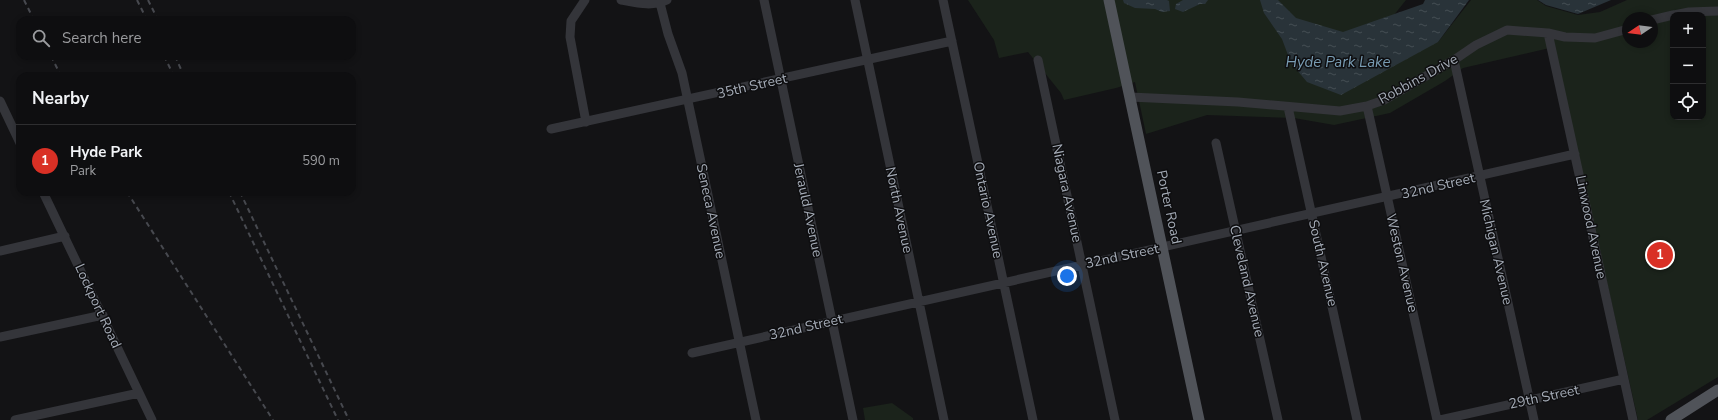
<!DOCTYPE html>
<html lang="en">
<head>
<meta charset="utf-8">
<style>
	:root { --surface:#0e0e10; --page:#1c1c1e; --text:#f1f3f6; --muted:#9b9c9f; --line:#2e2e30; --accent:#d93025 }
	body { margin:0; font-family:"Nunito Sans",sans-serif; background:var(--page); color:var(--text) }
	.controls { position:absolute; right:12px; top:12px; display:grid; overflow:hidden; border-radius:8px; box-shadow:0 2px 6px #0003 }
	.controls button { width:36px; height:36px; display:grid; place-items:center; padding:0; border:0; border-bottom:1px solid var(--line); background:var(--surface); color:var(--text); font:20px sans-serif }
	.compass { position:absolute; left:1622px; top:12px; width:36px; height:36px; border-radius:50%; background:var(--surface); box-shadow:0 2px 6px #0003; rotate:257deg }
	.you { position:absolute; left:1067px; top:276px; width:14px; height:14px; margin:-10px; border:3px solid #fff; border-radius:50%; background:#1a73e8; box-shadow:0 0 0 6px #1a73e833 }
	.badge { display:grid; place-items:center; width:26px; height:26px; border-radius:50%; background:var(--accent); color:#fff; font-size:13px; font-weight:700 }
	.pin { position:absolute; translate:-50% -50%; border:2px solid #fff; box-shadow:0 1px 4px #0006 }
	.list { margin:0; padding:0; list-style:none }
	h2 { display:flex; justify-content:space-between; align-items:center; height:52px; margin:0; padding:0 16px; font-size:17px }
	h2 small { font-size:13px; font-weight:400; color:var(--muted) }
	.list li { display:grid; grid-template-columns:26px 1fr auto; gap:12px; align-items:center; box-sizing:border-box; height:72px; padding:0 16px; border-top:1px solid var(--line) }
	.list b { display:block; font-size:15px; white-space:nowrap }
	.list p { margin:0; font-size:13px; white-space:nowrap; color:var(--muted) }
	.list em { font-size:13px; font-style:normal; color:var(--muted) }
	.icon { flex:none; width:22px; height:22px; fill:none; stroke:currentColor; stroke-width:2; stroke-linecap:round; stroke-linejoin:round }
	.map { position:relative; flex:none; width:1718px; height:420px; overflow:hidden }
	.search { position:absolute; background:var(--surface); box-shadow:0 2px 6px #0003; left:16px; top:16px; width:340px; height:44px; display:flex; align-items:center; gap:10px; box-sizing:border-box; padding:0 14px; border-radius:12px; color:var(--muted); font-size:15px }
	.panel { position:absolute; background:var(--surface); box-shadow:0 2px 6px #0003; left:16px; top:72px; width:340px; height:124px; border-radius:12px }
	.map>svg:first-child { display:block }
	.green { fill:#1b231b; fill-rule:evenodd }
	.water { fill:url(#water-ripples) }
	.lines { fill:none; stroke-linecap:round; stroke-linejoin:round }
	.minor { stroke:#34353a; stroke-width:9 }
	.major { stroke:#505359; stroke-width:11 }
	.rail { stroke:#47494f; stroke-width:2; stroke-dasharray:5 4; stroke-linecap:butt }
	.labels { text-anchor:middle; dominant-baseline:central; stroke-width:3; stroke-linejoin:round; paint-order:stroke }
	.street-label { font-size:14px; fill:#a4abb6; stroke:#0e0e10 }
	.water-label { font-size:15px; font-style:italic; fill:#799cb3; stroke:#0e0e10 }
</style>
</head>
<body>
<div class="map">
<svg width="1718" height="420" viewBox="0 0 1718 420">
	<defs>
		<pattern id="water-ripples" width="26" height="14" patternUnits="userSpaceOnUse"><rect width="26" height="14" fill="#293339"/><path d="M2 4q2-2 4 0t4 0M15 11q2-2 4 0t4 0" fill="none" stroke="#454e53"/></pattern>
	</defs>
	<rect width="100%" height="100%" fill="#131315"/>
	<!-- green -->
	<path class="green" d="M968,0h438l-28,35 60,7 33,-42h66l9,6 32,9 22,-3 27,-12h91v377l-71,43h-9l-84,-373 -91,21 -18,13 -55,32 -56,12 -40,-7 -87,-3 -61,19 -11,-52 -19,6 -52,12 -3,-7 -33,-41 -29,6 -5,-18zM1673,15h30v102h-30zM1628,18h24v24h-24z
		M892,403l21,15v2h-48l-2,-12z"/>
	<!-- water -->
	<path class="water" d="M1123,0h44l2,1 1,10 -8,1 -7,-3 -20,-1 -11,-5z
		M1183,0h25l-3,4h-5l-17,8 -8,-3 1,-5z
		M1260,0h18l18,18 47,14 80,-28 2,-4h44l-31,42 -97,53 -34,-13 -16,-19 -9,-24 -18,-26z
		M1538,0h73l-33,14 -32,-9z"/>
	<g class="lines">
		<!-- minor -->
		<path class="minor" d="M585,0l-14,21 -1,16 16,85
			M621,0c16,3 31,7 46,0
			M764,0l89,420
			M855,0l89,420
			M943,0l90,420
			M660,3l8,31 14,39 74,347
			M1674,15l15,-3 29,-1
			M1652,20l21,-5
			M1548,33l85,387
			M1038,60l77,360
			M1454,60l80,360
			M1130,97l108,5 102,9 27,-5 17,-6 70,-40 22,-15 31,-15 41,3 17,4 30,1 33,-9
			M0,101l20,42
			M1367,106l70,314
			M1288,107l69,313
			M551,129l401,-88
			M1216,143l62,277
			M43,192l109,228
			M0,251l65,-15
			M0,337l103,-22
			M692,353l883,-199
			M15,420l124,-27
			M1440,420l184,-41"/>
		<!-- major -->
		<path class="major" d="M1109,0l90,420
			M1671,420l47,-30"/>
		<!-- rail -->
		<path class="rail" d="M24,0l10,20
			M137,0l10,20
			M148,0l10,20
			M51,56l10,20
			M164,56l10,20
			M175,56l9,20
			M127,192l146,228
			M229,192l109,228
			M240,192l109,228"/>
	</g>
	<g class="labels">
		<!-- street labels -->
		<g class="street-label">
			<text transform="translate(1418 79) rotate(-29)">Robbins Drive</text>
			<text transform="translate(752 86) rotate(-13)">35th Street</text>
			<text transform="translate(1438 186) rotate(-13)">32nd Street</text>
			<text transform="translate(1067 193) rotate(78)">Niagara Avenue</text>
			<text transform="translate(1169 207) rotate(78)">Porter Road</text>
			<text transform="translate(808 210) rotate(78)">Jerauld Avenue</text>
			<text transform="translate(899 210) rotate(78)">North Avenue</text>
			<text transform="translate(988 210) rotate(78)">Ontario Avenue</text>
			<text transform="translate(711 211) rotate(78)">Seneca Avenue</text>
			<text transform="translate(1591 227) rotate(78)">Linwood Avenue</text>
			<text transform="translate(1496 252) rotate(77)">Michigan Avenue</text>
			<text transform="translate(1122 256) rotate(-12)">32nd Street</text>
			<text transform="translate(1323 263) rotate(77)">South Avenue</text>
			<text transform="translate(1402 263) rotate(77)">Weston Avenue</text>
			<text transform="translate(1247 281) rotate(77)">Cleveland Avenue</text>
			<text transform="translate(98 306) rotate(65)">Lockport Road</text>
			<text transform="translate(806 327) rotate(-13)">32nd Street</text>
			<text transform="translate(1544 397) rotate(-12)">29th Street</text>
		</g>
		<!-- water labels -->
		<g class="water-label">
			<text x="1338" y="62">Hyde Park Lake</text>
		</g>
	</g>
</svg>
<div class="controls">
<button>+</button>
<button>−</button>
<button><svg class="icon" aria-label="locate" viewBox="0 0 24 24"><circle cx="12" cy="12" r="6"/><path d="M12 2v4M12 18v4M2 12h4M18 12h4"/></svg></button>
</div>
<svg class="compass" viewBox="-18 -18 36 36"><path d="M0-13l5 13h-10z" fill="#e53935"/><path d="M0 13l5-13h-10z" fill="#9b9c9f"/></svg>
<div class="you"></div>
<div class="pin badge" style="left:1660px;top:255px">1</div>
<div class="search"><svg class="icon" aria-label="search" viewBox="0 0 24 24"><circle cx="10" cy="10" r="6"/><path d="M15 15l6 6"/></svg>Search here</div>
<section class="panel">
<h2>Nearby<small></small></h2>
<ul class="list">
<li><span class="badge">1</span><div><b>Hyde Park</b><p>Park</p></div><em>590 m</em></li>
</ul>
</section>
</div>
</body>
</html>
